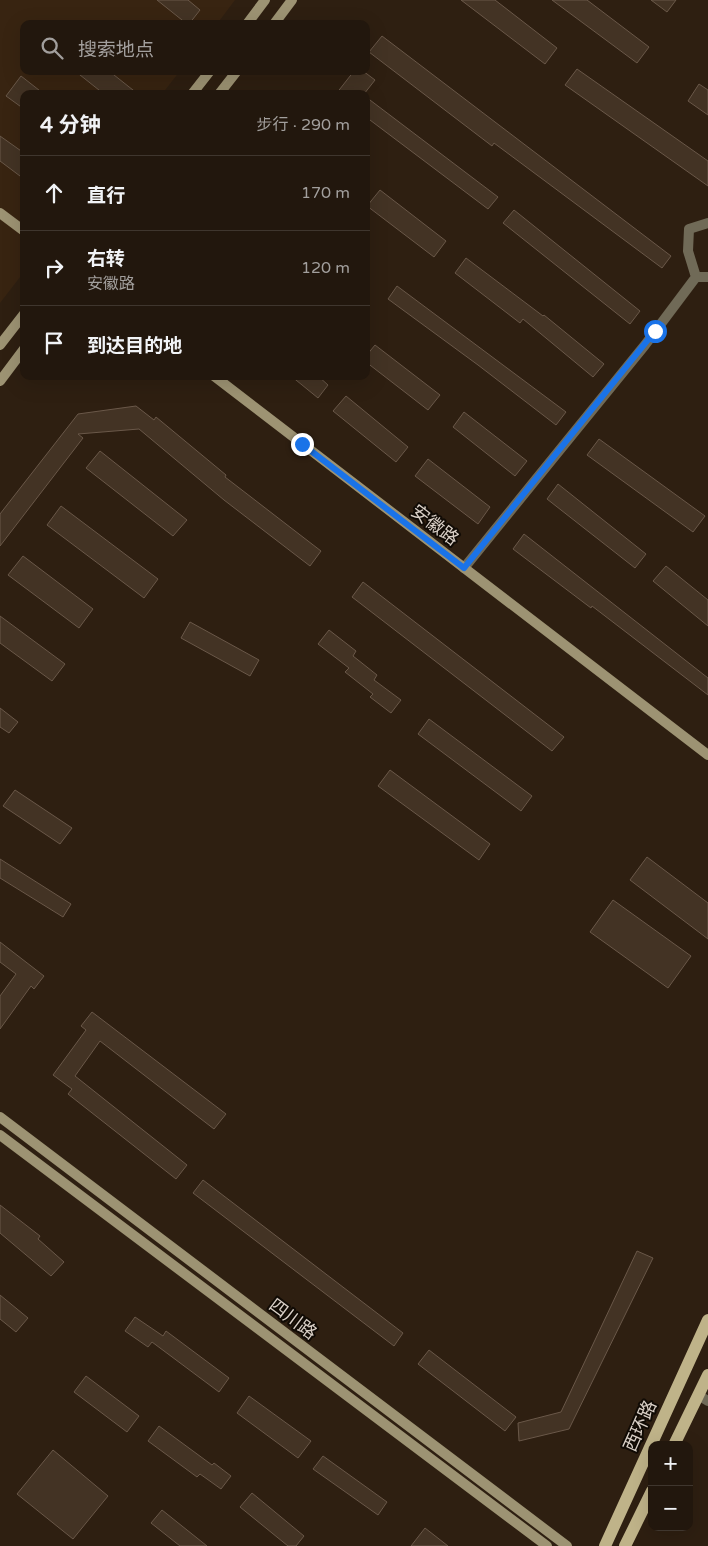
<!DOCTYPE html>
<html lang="zh">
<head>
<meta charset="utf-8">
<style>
	:root { --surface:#22170d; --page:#2a2016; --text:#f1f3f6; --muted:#a29f9d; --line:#3f362e }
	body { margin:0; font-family:"Varela Round","Noto Sans SC",sans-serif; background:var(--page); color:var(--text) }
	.controls { position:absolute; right:15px; bottom:15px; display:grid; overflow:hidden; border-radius:10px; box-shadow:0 5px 20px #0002 }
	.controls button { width:45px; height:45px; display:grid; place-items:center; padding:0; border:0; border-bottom:1px solid var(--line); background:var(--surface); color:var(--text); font:25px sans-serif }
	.stop { position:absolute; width:15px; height:15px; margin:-11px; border:4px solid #1a73e8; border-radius:50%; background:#fff }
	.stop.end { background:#1a73e8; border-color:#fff; box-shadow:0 1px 5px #0008 }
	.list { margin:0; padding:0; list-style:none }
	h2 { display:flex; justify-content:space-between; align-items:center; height:65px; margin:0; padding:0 20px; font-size:21px }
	h2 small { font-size:16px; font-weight:400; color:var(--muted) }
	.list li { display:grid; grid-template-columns:32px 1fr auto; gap:15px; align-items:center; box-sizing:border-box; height:75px; padding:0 20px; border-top:1px solid var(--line) }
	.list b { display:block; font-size:19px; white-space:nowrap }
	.list p { margin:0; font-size:16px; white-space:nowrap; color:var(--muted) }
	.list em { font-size:16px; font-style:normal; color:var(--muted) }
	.icon { flex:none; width:28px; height:28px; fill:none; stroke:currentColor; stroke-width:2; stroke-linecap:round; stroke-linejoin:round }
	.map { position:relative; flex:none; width:708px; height:1546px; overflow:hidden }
	.search { position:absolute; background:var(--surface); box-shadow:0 5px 20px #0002; left:20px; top:20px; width:350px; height:55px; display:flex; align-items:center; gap:12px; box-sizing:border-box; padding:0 18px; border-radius:10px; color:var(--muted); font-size:19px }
	.panel { position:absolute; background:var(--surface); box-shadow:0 5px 20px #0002; left:20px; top:90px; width:350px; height:290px; border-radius:10px }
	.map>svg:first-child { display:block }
	.built { fill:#382411 }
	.building { fill:#433324; stroke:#6a5849 }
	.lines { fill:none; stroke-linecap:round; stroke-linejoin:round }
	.street { stroke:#706a57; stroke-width:10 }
	.secondary { stroke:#9d9373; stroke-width:10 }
	.primary { stroke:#bfb389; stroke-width:12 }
	.route { stroke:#1a73e8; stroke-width:6 }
	.labels { text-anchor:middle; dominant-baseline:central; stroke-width:4; stroke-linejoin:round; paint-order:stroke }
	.street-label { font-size:18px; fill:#dad0c7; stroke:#110b05 }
</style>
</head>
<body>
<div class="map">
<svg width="708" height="1546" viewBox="0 0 708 1546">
	<rect width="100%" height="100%" fill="#2e1f11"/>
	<!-- built -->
	<path class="built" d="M0,0h235l-18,24h-193v47h156l-18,23h-138v178l-24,31z"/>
	<!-- building -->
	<path class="building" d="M157,0h31l12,10 -11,14h-2z
		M461,0h34l62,48 -12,16z
		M552,0h35l62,47 -12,16z
		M651,0h25l-9,12z
		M382,36l289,220 -9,12 -168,-125 -2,3 -123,-94z
		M577,69l131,92v25l-143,-101z
		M75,71h34l29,23h-34z
		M354,71h9l12,9 -11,14h-28z
		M21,76l23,18h-20v15l-18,-13z
		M699,84l9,6v25l-20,-14z
		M366,97l132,100 -10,12 -122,-92z
		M0,136l24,17v26l-24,-18z
		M380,190l66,51 -12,16 -67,-51z
		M514,210l126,101 -10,13 -127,-101z
		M466,258l77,58 1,-1 60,49 -11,13 -70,-58 -3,4 -65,-50z
		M397,286l169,126 -10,13 -78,-60 -90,-66z
		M375,345l65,50 -12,15 -62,-48v-6z
		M291,376h27l10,9 -10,13z
		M346,396l62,51 -12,15 -63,-51z
		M136,406l18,14 2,-3 70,58 -1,2 96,74 -11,15 -86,-66 -85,-71 -61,5 5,4 -83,108v-32l78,-100z
		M464,412l63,49 -12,15 -62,-49z
		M599,439l106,77 -12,16 -106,-77z
		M100,451l87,69 -14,16 -87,-68z
		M428,459l62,48 -12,17 -63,-48z
		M558,484l88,70 -11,14 -88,-69z
		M61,506l97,73 -14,19 -97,-73z
		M524,534l184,144v17l-116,-89 -1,2 -78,-59z
		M23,556l70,53 -14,19 -71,-53z
		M666,566l42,34v26l-55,-45z
		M363,582l201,155 -12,14 -200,-154z
		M0,616l65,48 -13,17 -52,-38z
		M190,622l69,38 -9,16 -69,-38z
		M329,630l27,21 -3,5 24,19 -3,5 27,20 -10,13 -21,-16 3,-3 -28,-22 4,-4 -31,-24z
		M0,708l18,14 -9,11 -9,-6z
		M429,719l103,77 -11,15 -103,-77z
		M390,770l100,74 -11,16 -101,-74z
		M15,790l57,38 -12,16 -57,-38z
		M647,857l61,46v36l-78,-59z
		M0,859l71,45 -8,13 -63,-39z
		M613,900l78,56 -23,32 -78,-56z
		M0,942l44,34 -10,13 -3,-3 -31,43v-33l16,-22 -16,-12z
		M92,1012l134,102 -12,15 -114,-88 -25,35 112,89 -11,14 -108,-85 4,-5 -19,-14 33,-45 -5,-4z
		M203,1180l200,153 -9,13 -201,-153z
		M0,1205l40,31 -2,3 26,23 -13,14 -51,-43z
		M637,1251l16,7 -84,171 -50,12 -1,-18 43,-11z
		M0,1295l28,23 -12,14 -16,-13z
		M135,1317l28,19 3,-5 63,47 -10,14 -67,-50 -4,5 -23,-16z
		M429,1350l87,67 -11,14 -87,-67z
		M86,1376l53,40 -12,16 -53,-40z
		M249,1396l62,45 -13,17 -61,-45z
		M159,1426l53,39 2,-2 17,13 -10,13 -21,-15 -3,3 -49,-36z
		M53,1450l55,46 -35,43 -56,-45z
		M323,1456l64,46 -9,13 -65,-46z
		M252,1493l52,43 -8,10h-8l-48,-39z
		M162,1510l45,36h-27l-29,-23z
		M425,1528l23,18h-37z"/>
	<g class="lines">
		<!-- street -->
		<path class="street" d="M696,277l-8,-26 1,-22 19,-6
			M696,277h12
			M464,568l181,-223 51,-68
			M698,1395l10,6"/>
		<!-- secondary -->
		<path class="secondary" d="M247,24l18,-24
			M274,24l18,-24
			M192,94l18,-23
			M219,94l18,-23
			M0,213l24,18
			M0,345l24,-31
			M214,376l494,379
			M0,381l24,-32
			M0,1117l567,429
			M0,1135l547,411"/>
		<!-- primary -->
		<path class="primary" d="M674,1445l34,-70
			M605,1546l103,-226
			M625,1546l27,-55"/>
	</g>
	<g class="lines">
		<!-- route -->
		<path class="route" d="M302,444l162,124 191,-237"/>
	</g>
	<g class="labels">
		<!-- street labels -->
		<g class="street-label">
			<text transform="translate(435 525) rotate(37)">安徽路</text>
			<text transform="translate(293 1319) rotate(37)">四川路</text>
			<text transform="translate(640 1426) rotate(-66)">西环路</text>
		</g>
	</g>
</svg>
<div class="controls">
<button>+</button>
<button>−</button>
</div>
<div class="stop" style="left:655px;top:331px"></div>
<div class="stop end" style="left:302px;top:444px"></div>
<div class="search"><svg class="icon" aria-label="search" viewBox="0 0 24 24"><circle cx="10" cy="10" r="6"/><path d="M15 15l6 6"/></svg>搜索地点</div>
<section class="panel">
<h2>4 分钟<small>步行 · 290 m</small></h2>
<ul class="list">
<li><svg class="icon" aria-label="ahead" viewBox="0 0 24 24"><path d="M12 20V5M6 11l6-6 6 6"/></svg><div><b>直行</b></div><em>170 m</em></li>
<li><svg class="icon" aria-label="right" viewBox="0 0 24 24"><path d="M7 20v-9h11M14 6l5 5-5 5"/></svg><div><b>右转</b><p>安徽路</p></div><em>120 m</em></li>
<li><svg class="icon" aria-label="arrive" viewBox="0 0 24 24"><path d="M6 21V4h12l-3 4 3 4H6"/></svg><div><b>到达目的地</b></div></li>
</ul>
</section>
</div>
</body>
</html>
